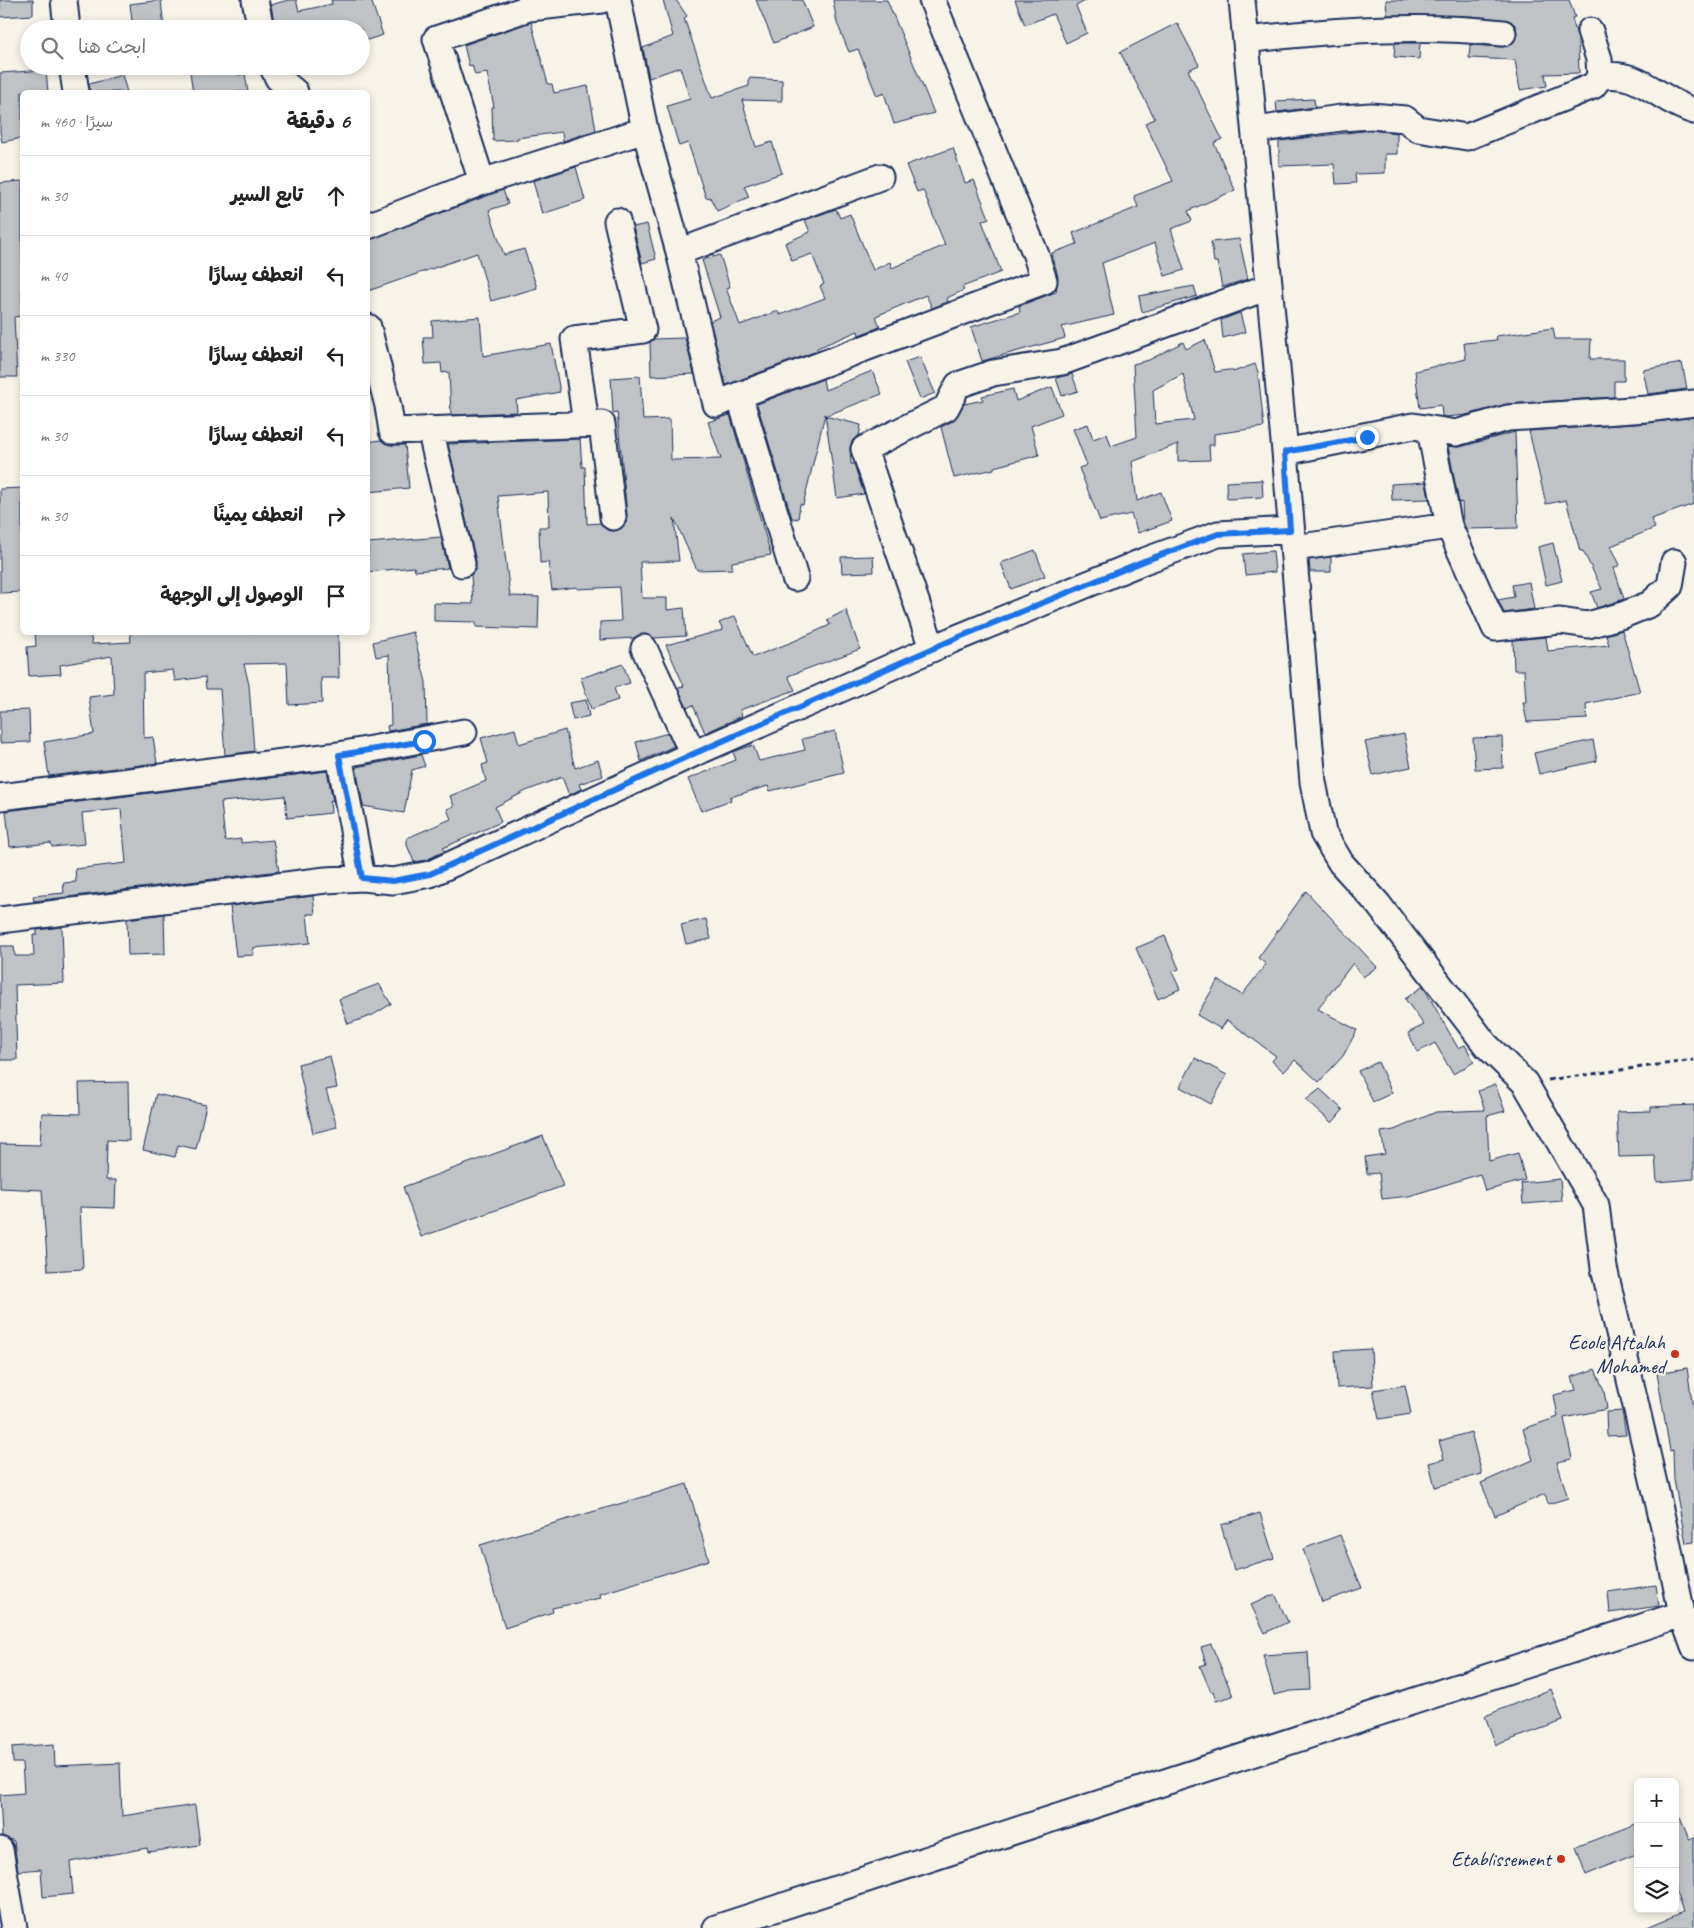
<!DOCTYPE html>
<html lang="ar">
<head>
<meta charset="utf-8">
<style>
	:root { --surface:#fff; --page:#f6f6f6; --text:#222; --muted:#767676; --line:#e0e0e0 }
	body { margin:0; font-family:Caveat,"Playpen Sans Arabic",sans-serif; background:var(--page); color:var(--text); direction:rtl }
	.controls { position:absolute; right:15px; bottom:15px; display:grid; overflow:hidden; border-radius:8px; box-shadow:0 2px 8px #0003 }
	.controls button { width:45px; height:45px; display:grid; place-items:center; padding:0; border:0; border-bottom:1px solid var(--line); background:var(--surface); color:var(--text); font:25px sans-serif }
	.stop { position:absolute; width:15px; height:15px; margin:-11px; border:4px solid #1a73e8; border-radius:50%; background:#fff }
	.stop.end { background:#1a73e8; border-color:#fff; box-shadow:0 1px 5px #0008 }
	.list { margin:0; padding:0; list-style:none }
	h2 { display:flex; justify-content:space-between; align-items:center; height:65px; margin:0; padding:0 20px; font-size:21px }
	h2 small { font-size:16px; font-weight:400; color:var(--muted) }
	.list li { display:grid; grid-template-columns:32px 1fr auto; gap:15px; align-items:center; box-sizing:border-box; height:80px; padding:0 20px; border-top:1px solid var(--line) }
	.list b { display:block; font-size:19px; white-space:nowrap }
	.list em { font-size:16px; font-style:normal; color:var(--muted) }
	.icon { flex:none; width:28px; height:28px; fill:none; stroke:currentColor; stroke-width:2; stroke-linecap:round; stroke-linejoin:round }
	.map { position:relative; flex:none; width:1694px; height:1928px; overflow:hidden; direction:ltr }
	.search { position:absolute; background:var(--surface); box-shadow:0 2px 8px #0003; left:20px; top:20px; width:350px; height:55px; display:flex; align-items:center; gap:12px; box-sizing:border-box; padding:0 18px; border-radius:28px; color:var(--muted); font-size:19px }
	.panel { position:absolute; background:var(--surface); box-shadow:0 2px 8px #0003; left:20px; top:90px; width:350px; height:545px; border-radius:8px; direction:rtl }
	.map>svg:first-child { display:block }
	.building { fill:#c0c3c5; stroke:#1b2f5e; fill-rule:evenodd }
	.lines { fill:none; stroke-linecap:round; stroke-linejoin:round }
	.minor-casing { stroke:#1b2f5e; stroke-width:29 }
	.path { stroke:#1b2f5e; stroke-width:3; stroke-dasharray:5 4; stroke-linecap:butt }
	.minor { stroke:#f7f3e8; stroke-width:25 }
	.route { stroke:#1a73e8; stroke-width:6 }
	.poi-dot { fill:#c8321e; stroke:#f7f3e8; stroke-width:2 }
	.labels { text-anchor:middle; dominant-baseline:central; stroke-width:4.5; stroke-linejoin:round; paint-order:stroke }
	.poi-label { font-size:21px; fill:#1b2f5e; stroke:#f7f3e8; text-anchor:end }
</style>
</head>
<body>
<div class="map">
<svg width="1694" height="1928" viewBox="0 0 1694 1928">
	<rect width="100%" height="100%" fill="#f7f3e8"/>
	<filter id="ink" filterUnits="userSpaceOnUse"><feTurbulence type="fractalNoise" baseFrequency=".02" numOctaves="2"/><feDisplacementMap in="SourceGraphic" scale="10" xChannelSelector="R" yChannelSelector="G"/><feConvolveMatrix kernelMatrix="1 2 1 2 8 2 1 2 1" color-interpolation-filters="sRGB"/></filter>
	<g filter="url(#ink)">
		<!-- building -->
		<path class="building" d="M0,0h33v15l-33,2z
			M161,0l3,29h-31l-3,-25z
			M288,0h8l3,11 33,-7 -1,-4h40l12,35 -22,7v-13h-86l-4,-24z
			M663,0h13l11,16 -3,2 28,80 37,-12v-8l33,2v21l-40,-1 14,47 16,-5 10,31 -38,13 5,11 -32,14 -7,-14 -4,1 -18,-55 -9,3 -12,-40 23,-7 -10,-32 -31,11 -6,-30 30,-12z
			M756,0h46l11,27 -39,16z
			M833,0h54l47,113 -40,11 -10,-31 -7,3 -19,-47 -9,3 -12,-29z
			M1015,0h72l-11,6 11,27 -21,10 -13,-29 -28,11z
			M1386,0h183l6,17 -3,1 6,22 1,33 -34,1 2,12 -27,4 -5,-30 -46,-2 1,-13 32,2 12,-5 3,-8 -1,-8 -5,-5 -40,-5 -84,-1z
			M531,22l17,62h4l2,9 34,-7 8,44 -33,11 -1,-9 -45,6v2l-24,1 -1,-34h2l-7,-34 -12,2 -3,-10 -3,1 -5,-21z
			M1177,23l22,42 -11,5 34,69 -8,4 21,47 -47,21 4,10 -21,8 13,41 -19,6 -10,-33 -53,20 12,52 -52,12 3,11 -83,23 -11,-34 49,-15 -1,-6 37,-14 2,-15 -6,-24 25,-9 -4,-11 65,-26 -4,-11 39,-15 -28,-58 10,-4 -35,-67z
			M1395,43h25l-1,16 -25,-2z
			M189,66h48l1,9 7,-1 3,18h-55z
			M46,70l2,22h-26v46l-20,4 -2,-10v-59z
			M122,75l5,17h-37l-1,-8z
			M1314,99l1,8 -38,5 -1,-11z
			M1371,130l26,3v21h-12v19l-30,1 1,9 -20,1 -2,-20 -55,2v-25z
			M953,148l12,35 9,-3 15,38 -7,3 19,51 -39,15 2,3 -17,8 1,4 -16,6 -6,-13 -50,21 4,11 -21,8 -1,-4 -41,17v3l-91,34 -16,-64 10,-4 -18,-57 18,-5 10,32 -4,1 14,37 38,-14 2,4 45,-17 -5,-12 4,-2 -12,-30 -20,7 -7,-18 25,-11 -5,-12 31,-11 4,9 10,-4 23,56 17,-8 2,6 53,-23 -22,-55 -6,2 -11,-27z
			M576,167l9,33 -43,14 -9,-33z
			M22,181v135l-8,1 3,60h-17v-194z
			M503,190l5,14 -19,6 15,45 20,-6 13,39 -46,13 -14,-48 -109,38v-51z
			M647,224l9,35 -14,4 -9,-36z
			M1239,239l9,40 -26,8 -5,-25h-3l-3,-20z
			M1194,286l3,10 -55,16 -3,-16z
			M1240,313l5,19 -22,6 -2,-18z
			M480,317l3,39 68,-12 9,48 -44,8 1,12 -66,3 -2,-43 -7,1 -1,-10 -16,1 -2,-27h10l-1,-16z
			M1553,328l2,11h36l-1,20h34v22h-10v16l-107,7 -41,11 -20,2 -4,-1 -1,-11 -21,3 -5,-37 51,-12 -2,-16 33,-3 -1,-4z
			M685,338l9,36 -43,2 -1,-34 4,-3z
			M1205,340l10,32 13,-2h4l1,2 22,-8 3,8 6,55 -50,7v11h-5l1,15 -32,1v-17l-46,18 5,39 24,-9 11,29 -34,12 -7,-19 -31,7 -21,-53 8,-3 -14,-36 15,-5 5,15 14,-5 4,12 26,-9 -4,-73 16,-4 34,-18 3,7zM1183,374l11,46 -39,4 -2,-34z
			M920,357l15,36 -15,6 -15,-37z
			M1682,363l5,26 -39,5 -5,-24z
			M872,371l10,23 -57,22 36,9 -2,11 -6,4 -3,7 1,17h3l10,30 -27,4 -12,-84 -22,91 -3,-1 -2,15 -6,-1 -35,-114 66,-25 2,11z
			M1072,374l6,17 -16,5 -6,-18z
			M640,376l3,44 27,-1 1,41 50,-1 -13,-37 22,-7 41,140 -39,7v7l-35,1 -23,-52 5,43 -39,1 2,36h25v12l17,-2 2,28 -32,2 -9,-4 -11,4 -34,2v-18l21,-1 -2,-34 -42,2v-2l-25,3 -4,-28 -8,1 -1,-36h10l-1,-35 -50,4 12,100 29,1 -1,32 -62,-2v-5l-42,-1v-18l39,1 -2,-29 5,-6v-8l-28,-117 132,-5 2,28h3l2,57 14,-1 6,7 8,1 11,-8 1,-8 -10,-103 -4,1 -2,-35z
			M1052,387l10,27 -31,12 8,29 -45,12v2l-40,9 -13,-51 12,-6 11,-17 19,-4 -1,-4 31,-7 3,12z
			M1694,417v87l-43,15 4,9 -44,18 9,19 -6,3 10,31 -27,9 -6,-16 11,-3 -19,-38h-3l-14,-51 -20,4 -17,-73 119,-8z
			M1515,432l3,96 -52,1 -3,-8 -1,-19 -3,1 -11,-57 12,1z
			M381,440l11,5h13l4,43 -41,4v-50z
			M1262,480l1,17 -36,2 -1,-17z
			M1426,482l3,17 -37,1 -1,-16z
			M22,488v104l-22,1v-104z
			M441,537l7,31 -33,3 -1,-4 -46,5v-29z
			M1553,543l9,38 -16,4 -8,-38z
			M1035,550l10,26 -34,13 -10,-26z
			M1273,551l2,21 -30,3 -2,-21z
			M873,556l1,16 -32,1 -1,-16z
			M1331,557v15h-21l-1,-12z
			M1529,582l5,27 -30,4 -6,-13 16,-3 -2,-12z
			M846,610l14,39 -72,27 7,14 -55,20 2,6 -37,17 -12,-28 -6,3 -9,-20 6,-2 -18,-41 57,-15 -4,-7 16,-7 18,41 39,-15 38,-17 -3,-5z
			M1622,630l18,62 -54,12 1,15 -60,3 -4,-20h3l-2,-32h-10l-1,-30 33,-3 2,14 61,-6 -3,-10z
			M35,632h55l2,12 39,-2 -1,-10 208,1 1,45h-18l1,25 -33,2 -2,-42 -43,1 5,21 5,66 -29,4 -5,-66h-14l-1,-12 -30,4 -2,-11 -30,3 1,65 9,-1 4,26 -108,13 -5,-34 50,-8 -5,-37 25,-3 -2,-38 -52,9 1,9 -32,2 -2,-29 9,-1z
			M413,632l13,50 1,42 -39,7 -1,-5 4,-1 -2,-70 -13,2 -3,-15z
			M623,664l7,19 -16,5 4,12 -27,9 -10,-31z
			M586,700l3,16 -16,4 -4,-17z
			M29,710l1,32 -30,1v-32z
			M515,729l4,15 46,-14 10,38 23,-8 5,16 -24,8 2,5 -12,6 -7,-18 -36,14 -31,16 6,15 -58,26 2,3 -19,9 -12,2 -7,-17v-7l44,-19 -4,-10 7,-3 -4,-10 36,-15 -4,-16 6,-2 -7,-25z
			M835,731l9,42 -74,18 -2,-5 -38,11 1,3 -30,11 -13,-32 48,-19 -3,-8 20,-7 6,16 46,-11 -3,-11z
			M668,733l6,13 -33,15 -5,-19z
			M1404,734l7,33 -38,8 -8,-33z
			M1502,737l1,31 -28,1 -2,-31z
			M1593,740l4,21 -58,13 -5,-21z
			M421,755l4,11 -13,4 -8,43 -41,-7 -7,-39z
			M327,771l6,30 -3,-1 1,13 -44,5 -2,-22 -64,6 4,39 16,-2v4l32,-3 6,31 -245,30 -1,-5 31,-3 -1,-10 13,-1 -1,-13 51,-6 -5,-54 -39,4 3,31 -33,3 -1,-4 -41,4 -4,-36z
			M1306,891l71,76 -14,10 -10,-14 -35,46 39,21 -14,26 -24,26 -24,-22 -11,12 -12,-11 4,-5 -49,-36 -6,9 -24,-14 21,-35 24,15 24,-31 -8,-6z
			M313,896l2,18h-8l3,29 -57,5 1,7 -18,1 -6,-50z
			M164,914l1,40 -37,1 -1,-36z
			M706,919l5,20 -25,5 -5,-19z
			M62,927l2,56 -49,2 2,75h-17v-114h14l1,10h19l-1,-21h4v-5z
			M1165,936l14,33 -7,3 8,17 -22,10 -22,-51z
			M379,984l12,20 -18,11 -25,9 -9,-25z
			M1423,986l35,62 7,-3 9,17 -21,12 -18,-31 -17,9 -10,-19 16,-8 -19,-26z
			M330,1056l7,32 -11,2 11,37 -24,6 -15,-69z
			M1195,1058l32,17 -16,29 -31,-17z
			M1378,1062l14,31 -19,9 -15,-31z
			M128,1082l1,59 -22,-1 -1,40h10l-1,28 -35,-1 3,62 -35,2 -6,-81 -42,-2v-44l40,1 2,-32 38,1 -1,-31z
			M1495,1084l10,27 -18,5 2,45 29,-8 7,27 -40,11 -5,-17 -71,22 -27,3 -3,-26 -12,1 -2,-17 20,-3 -4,-22 13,-2 42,-18 49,-2 -7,-19z
			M1320,1089l23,21 -11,13 -26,-23z
			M156,1094l50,11 -10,44 -18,-4 -3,12 -32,-7z
			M1694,1105v74l-37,3 -2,-26 -36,1 -2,-45 34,-1v-4z
			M543,1136l20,50 -142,51 -18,-50z
			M1560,1179l2,22 -39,3 -2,-21z
			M1371,1349l2,37 -36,2 -2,-37z
			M1687,1368l7,47v127l-8,1 -12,-63 -1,-30 -3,1 -13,-78z
			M1595,1369l9,22 3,18 -43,9 8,41 -15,3 11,36 -20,6 -3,-10 -50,22 -14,-33 52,-23 -10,-31 35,-12 -4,-22 22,-5 -4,-13z
			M1405,1385l6,29 -32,5 -6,-29z
			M1622,1411l4,24 -19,1 -1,-24z
			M1471,1432l11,42 -47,13 -6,-24 15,-4 -5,-18z
			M687,1484l22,76 -109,34 1,4 -49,10 1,4 -48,16 -25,-83z
			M1260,1513l14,45 -40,12 -13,-45z
			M1340,1535l22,53 -40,14 -19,-53z
			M1656,1585l3,21 -49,7 -2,-21z
			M1275,1594l13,28 -23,11 -14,-28z
			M1211,1644l22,52 -17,5 -3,-10 -2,1 -11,-26 6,-2 -5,-17z
			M1308,1652l2,38 -19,1 -17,4 -11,-40z
			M1551,1689l12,32 -67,24 -11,-29z
			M54,1744l1,22 65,-3 2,53 73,-11 5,40 -52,7 -1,-4 -77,14 3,32 -30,3 -2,-28 -23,2 -4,-30 -12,-5 -2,-41 24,-2 -2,-30h-9l-1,-16z
			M1675,1806l14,33 5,-2v91h-49l38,-16 -8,-22z
			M1638,1823v30l-52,22 -10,-28z"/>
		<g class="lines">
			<!-- minor casing -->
			<g class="minor-casing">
				<path id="minor" d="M64,0l3,29
					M255,0l6,29
					M618,0l27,130 34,122 37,152 328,-123 -8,-26 -104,-255
					M1242,0l43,452 28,330 10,51 18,30 37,41 108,141 39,38 71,122 8,63 61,263 17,83 12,33
					M1246,40c86,-10 171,-16 257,-7
					M72,66l4,26
					M272,66l6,12 17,14
					M1600,77c38,-9 59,24 94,34
					M1255,130l86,-12 30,-2 34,3 13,10 49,8 126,-51 7,-9 -1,-18 -9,-28
					M482,182l-46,-143 93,-31 73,-8
					M368,226l114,-44 163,-52
					M679,252l201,-75
					M368,327l20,79 4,25 210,-7 11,93
					M739,395l56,183
					M586,424l-12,-85 69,-9 -26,-109
					M430,429l32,135
					M1430,430l19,96 46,102 65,-7 28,4 35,-10 27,-11 20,-18 4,-24
					M1285,452l128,-26 43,7 52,-15 139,-9 47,-6
					M1294,548l155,-22
					M644,648l49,106
					M932,648l-68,-199 82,-41 12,-23 35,-12 69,-11 206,-75
					M339,755l23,123
					M0,797l339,-42 125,-23
					M0,920l326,-40 36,-2 31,3 37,-7 263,-120 259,-114 192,-79 74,-27 72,-4
					M0,1850l14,78
					M716,1928l966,-314"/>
			</g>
			<!-- path -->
			<path class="path" d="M1548,1080l146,-20"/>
			<!-- minor -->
			<use href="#minor" class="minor"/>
		</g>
	</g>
	<g class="lines" filter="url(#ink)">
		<!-- route -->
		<path class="route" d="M424,741l-85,14 23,123 31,3 37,-7 263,-120 259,-114 192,-79 74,-27 72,-4 -5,-78 82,-15"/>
	</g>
	<!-- markers -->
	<g class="poi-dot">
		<circle cx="1675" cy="1354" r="5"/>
		<circle cx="1561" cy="1859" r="5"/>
	</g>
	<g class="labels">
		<!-- poi labels -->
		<g class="poi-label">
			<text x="1665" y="1342">Ecole Attalah<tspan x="1665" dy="24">Mohamed</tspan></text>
			<text x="1551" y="1859">Etablissement</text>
		</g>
	</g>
</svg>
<div class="controls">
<button>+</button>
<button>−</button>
<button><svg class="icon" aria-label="layers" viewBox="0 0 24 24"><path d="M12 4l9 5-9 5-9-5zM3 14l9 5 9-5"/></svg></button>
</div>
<div class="stop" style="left:424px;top:741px"></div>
<div class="stop end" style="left:1367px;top:437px"></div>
<div class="search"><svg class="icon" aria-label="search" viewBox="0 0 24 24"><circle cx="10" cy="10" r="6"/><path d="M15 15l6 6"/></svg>ابحث هنا</div>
<section class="panel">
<h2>6 دقيقة<small>سيرًا · 460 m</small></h2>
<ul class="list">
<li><svg class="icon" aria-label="ahead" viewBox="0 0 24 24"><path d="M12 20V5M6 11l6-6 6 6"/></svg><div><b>تابع السير</b></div><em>30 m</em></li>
<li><svg class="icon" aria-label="left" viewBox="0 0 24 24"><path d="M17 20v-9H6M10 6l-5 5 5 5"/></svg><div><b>انعطف يسارًا</b></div><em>40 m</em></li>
<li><svg class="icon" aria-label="left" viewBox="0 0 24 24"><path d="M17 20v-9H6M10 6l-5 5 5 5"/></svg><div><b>انعطف يسارًا</b></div><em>330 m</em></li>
<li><svg class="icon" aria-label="left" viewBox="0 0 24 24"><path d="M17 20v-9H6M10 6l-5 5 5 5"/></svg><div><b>انعطف يسارًا</b></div><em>30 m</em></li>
<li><svg class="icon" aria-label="right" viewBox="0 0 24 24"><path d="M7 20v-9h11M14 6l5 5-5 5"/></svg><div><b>انعطف يمينًا</b></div><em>30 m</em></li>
<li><svg class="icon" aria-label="arrive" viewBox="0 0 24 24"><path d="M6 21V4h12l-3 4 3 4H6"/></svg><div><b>الوصول إلى الوجهة</b></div></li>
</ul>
</section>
</div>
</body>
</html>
